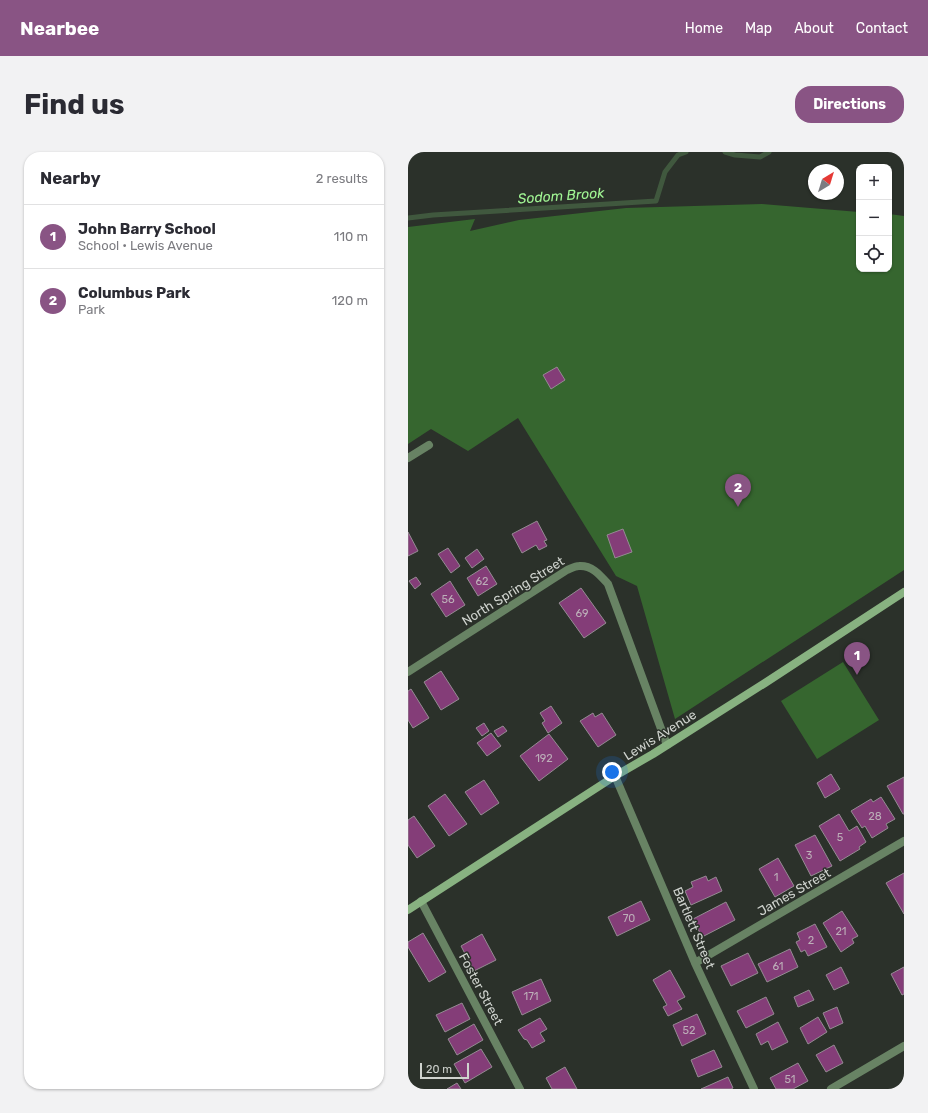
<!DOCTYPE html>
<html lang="en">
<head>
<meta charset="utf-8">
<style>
	:root { --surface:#fff; --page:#f2f2f3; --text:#2b2b33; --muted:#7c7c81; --line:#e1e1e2; --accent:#895484 }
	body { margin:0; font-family:Rubik,sans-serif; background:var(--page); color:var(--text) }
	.controls { position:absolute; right:12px; top:12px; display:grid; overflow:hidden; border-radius:8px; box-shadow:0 1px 3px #0004 }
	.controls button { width:36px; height:36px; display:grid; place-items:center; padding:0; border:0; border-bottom:1px solid var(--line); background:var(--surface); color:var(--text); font:20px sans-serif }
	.compass { position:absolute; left:400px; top:12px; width:36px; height:36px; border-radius:50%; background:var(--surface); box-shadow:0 1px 3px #0004; rotate:38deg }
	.scale { position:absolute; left:12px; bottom:10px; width:49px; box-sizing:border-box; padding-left:4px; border:2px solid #cfd3ce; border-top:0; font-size:11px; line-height:14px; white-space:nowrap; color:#cfd3ce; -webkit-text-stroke:3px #2b312a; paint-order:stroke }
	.you { position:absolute; left:204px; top:620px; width:14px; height:14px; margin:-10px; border:3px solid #fff; border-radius:50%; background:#1a73e8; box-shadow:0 0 0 6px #1a73e833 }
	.badge { display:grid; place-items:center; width:26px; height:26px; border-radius:50%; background:var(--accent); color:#fff; font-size:13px; font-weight:700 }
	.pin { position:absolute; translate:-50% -33px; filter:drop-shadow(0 1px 2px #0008) }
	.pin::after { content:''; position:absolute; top:21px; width:14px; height:12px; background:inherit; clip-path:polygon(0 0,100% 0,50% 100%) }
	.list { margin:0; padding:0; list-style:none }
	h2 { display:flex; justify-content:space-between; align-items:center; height:52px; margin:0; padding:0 16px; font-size:17px }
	h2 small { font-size:13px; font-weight:400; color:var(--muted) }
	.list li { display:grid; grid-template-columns:26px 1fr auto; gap:12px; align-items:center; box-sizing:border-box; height:64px; padding:0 16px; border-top:1px solid var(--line) }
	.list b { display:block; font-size:15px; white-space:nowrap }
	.list p { margin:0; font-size:13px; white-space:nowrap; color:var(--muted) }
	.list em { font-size:13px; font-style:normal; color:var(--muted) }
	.icon { flex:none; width:22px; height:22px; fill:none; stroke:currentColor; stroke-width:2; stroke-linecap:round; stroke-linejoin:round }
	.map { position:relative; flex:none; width:496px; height:937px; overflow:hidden; border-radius:16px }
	header { display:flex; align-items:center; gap:24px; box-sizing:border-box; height:56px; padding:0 20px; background:var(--accent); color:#fff }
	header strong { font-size:19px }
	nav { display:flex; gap:22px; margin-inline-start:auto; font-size:14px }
	.intro { display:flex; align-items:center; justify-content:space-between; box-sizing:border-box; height:96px; padding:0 24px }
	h1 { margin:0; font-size:28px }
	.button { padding:10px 18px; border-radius:16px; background:var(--accent); color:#fff; font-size:14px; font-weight:700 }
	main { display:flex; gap:24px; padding:0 24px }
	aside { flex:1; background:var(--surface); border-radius:16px; box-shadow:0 1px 3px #0004 }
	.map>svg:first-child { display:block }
	.green { fill:#36662f }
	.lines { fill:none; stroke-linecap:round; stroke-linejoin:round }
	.stream { stroke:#40583e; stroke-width:5 }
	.building { fill:#843d78; stroke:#958b93 }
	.minor { stroke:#688364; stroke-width:8 }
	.secondary { stroke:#88b281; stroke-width:8 }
	.labels { text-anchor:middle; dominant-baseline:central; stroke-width:3; stroke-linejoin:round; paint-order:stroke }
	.number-label { font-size:11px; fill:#bcaeb8 }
	.street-label { font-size:13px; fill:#cfd3ce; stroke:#2b312a }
	.water-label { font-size:14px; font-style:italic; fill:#a1f694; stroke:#2b312a }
</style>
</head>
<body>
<header>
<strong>Nearbee</strong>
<nav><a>Home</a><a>Map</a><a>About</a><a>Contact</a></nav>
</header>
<div class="intro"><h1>Find us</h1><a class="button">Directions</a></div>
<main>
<aside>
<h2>Nearby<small>2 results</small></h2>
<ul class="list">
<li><span class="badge">1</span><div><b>John Barry School</b><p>School · Lewis Avenue</p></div><em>110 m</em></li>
<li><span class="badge">2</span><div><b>Columbus Park</b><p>Park</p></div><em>120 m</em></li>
</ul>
</aside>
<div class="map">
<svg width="496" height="937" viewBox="0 0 496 937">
	<rect width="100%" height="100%" fill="#2b312a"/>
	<!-- green -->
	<path class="green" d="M354,52l97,8v57h30v-55l15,2v354l-229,149 -38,-133 -21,-10 -98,-158 -50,33 -37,-22 -23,15v-217l67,-8 -5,12 49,-11 107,-12z
		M435,510l36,58 -62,39 -36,-58z"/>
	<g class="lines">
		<!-- stream -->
		<path class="stream" d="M317,0l10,3 25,2 9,-5
			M0,66l25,-3 223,-14 9,-29 13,-17 8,-3"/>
	</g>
	<!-- building -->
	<path class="building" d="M149,215l8,13 -14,9 -8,-14z
		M129,369l10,19 -3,1 3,5 -8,4 -3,-5 -14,8 -10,-19z
		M215,377l9,23 -17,6 -8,-23z
		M0,380l10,19 -10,5z
		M40,396l12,18 -9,7 -13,-19z
		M69,397l7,10 -12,9 -7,-10z
		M78,414l11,18 -19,12 -11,-18z
		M8,425l5,7 -6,5 -6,-8z
		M42,429l15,24 -19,12 -15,-23z
		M173,436l25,35 -22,15 -25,-35z
		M33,519l18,28 -18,11 -17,-28z
		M3,537l18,29 -16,10 -5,-8v-29z
		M143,554l11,17 -14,10 -6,-10 3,-2 -5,-8z
		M185,561l2,4 7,-4 14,22 -18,12 -18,-26z
		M76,571l5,8 -7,5 -6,-8z
		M95,574l4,5 -9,6 -4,-6z
		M83,581l10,13 -14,10 -10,-13z
		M141,582l19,25 -29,22 -19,-25z
		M423,622l9,15 -15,9 -8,-15z
		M496,625v37h-1l-16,-28z
		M76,628l15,23 -18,12 -16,-23z
		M37,642l22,30 -18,12 -21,-30z
		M473,645l14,22 -9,5 2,4 -16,10 -7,-12 -3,2 -11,-17 20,-12 2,3z
		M431,662l10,17 8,-5 9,16 -7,5 1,2 -20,12 -21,-35z
		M6,664l21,30 -18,12 -9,-13v-25z
		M407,683l17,31 -21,10 -16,-31z
		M370,706l16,28 -19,11 -16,-28z
		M496,721v41l-18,-31z
		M298,724l2,5 8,-4 6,14 -31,14 -6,-14 8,-4 -2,-5z
		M233,749l9,19 -33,16 -9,-19z
		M318,750l9,18 -33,17 -9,-18z
		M434,759l16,25 -6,3 2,4 -13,9 -18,-29z
		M407,772l12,23 -19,9 -3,-6 -4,2 -5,-10 4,-2 -3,-7z
		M15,781l23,39 -17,10 -21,-35v-5z
		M74,782l14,26 -22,11 -13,-25z
		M382,797l8,18 -31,15 -9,-18z
		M340,801l10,20 -27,13 -10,-20z
		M433,815l8,16 -15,7 -8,-15z
		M496,815v27l-2,1 -11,-21z
		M262,818l15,27 -8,4 5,8 -14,7 -5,-9 4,-2 -14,-25z
		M133,827l10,22 -29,14 -10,-23z
		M401,838l5,10 -16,7 -4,-10z
		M358,845l8,17 -28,14 -9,-17z
		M54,851l8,16 -25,13 -9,-17z
		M429,855l6,16 -13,6 -7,-16z
		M289,862l9,20 -24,12 -9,-21z
		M410,865l9,15 -19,12 -8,-16z
		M132,866l7,11 -7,4 5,8 -13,7 -5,-8 -3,-1 -6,-9z
		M370,870l10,20 -16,8 -4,-9 -7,4 -5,-11z
		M66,872l9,16 -26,15 -9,-16z
		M426,893l9,18 -17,9 -10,-17z
		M73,897l11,18 -27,16 -11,-19z
		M306,898l8,17 -24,10 -7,-17z
		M390,911l10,18 -15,8h-17l-6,-11z
		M157,915l12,22h-25l-6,-11z
		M320,925l5,11 -2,1h-30z
		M49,931l4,6h-14z"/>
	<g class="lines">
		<!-- minor -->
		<path class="minor" d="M0,306l21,-13
			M0,520l159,-102c3,-1 8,-4 12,-4 13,-1 21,9 29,18l59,161
			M207,624l80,187 59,126
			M13,749l99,188
			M287,811l209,-122
			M423,937l73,-43"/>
		<!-- secondary -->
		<path class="secondary" d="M0,758l207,-134 38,-22 112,-71 139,-91"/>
	</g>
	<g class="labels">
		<!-- number labels -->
		<g class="number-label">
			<text x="74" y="429">62</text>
			<text x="40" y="447">56</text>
			<text x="174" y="461">69</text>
			<text x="136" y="606">192</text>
			<text x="467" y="664">28</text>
			<text x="432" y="685">5</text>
			<text x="401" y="703">3</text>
			<text x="368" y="725">1</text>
			<text x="221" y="766">70</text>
			<text x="433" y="779">21</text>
			<text x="403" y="788">2</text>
			<text x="370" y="814">61</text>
			<text x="123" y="844">171</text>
			<text x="281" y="878">52</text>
			<text x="382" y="927">51</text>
		</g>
		<!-- street labels -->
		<g class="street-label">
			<text transform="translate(105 439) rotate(-32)">North Spring Street</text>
			<text transform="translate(252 583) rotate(-32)">Lewis Avenue</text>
			<text transform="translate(386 740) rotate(-30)">James Street</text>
			<text transform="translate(286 776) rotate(67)">Bartlett Street</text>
			<text transform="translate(73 837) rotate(62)">Foster Street</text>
		</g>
		<!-- water labels -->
		<g class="water-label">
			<text transform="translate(153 44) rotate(-4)">Sodom Brook</text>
		</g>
	</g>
</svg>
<div class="controls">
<button>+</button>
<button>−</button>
<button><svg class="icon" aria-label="locate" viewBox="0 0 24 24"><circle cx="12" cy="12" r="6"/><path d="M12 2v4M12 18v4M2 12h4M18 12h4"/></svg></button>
</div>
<svg class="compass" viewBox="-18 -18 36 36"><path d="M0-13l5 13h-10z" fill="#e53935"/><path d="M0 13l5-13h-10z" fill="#7c7c81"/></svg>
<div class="scale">20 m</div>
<div class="you"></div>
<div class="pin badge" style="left:449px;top:523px">1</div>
<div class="pin badge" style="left:330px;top:355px">2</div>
</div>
</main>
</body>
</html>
